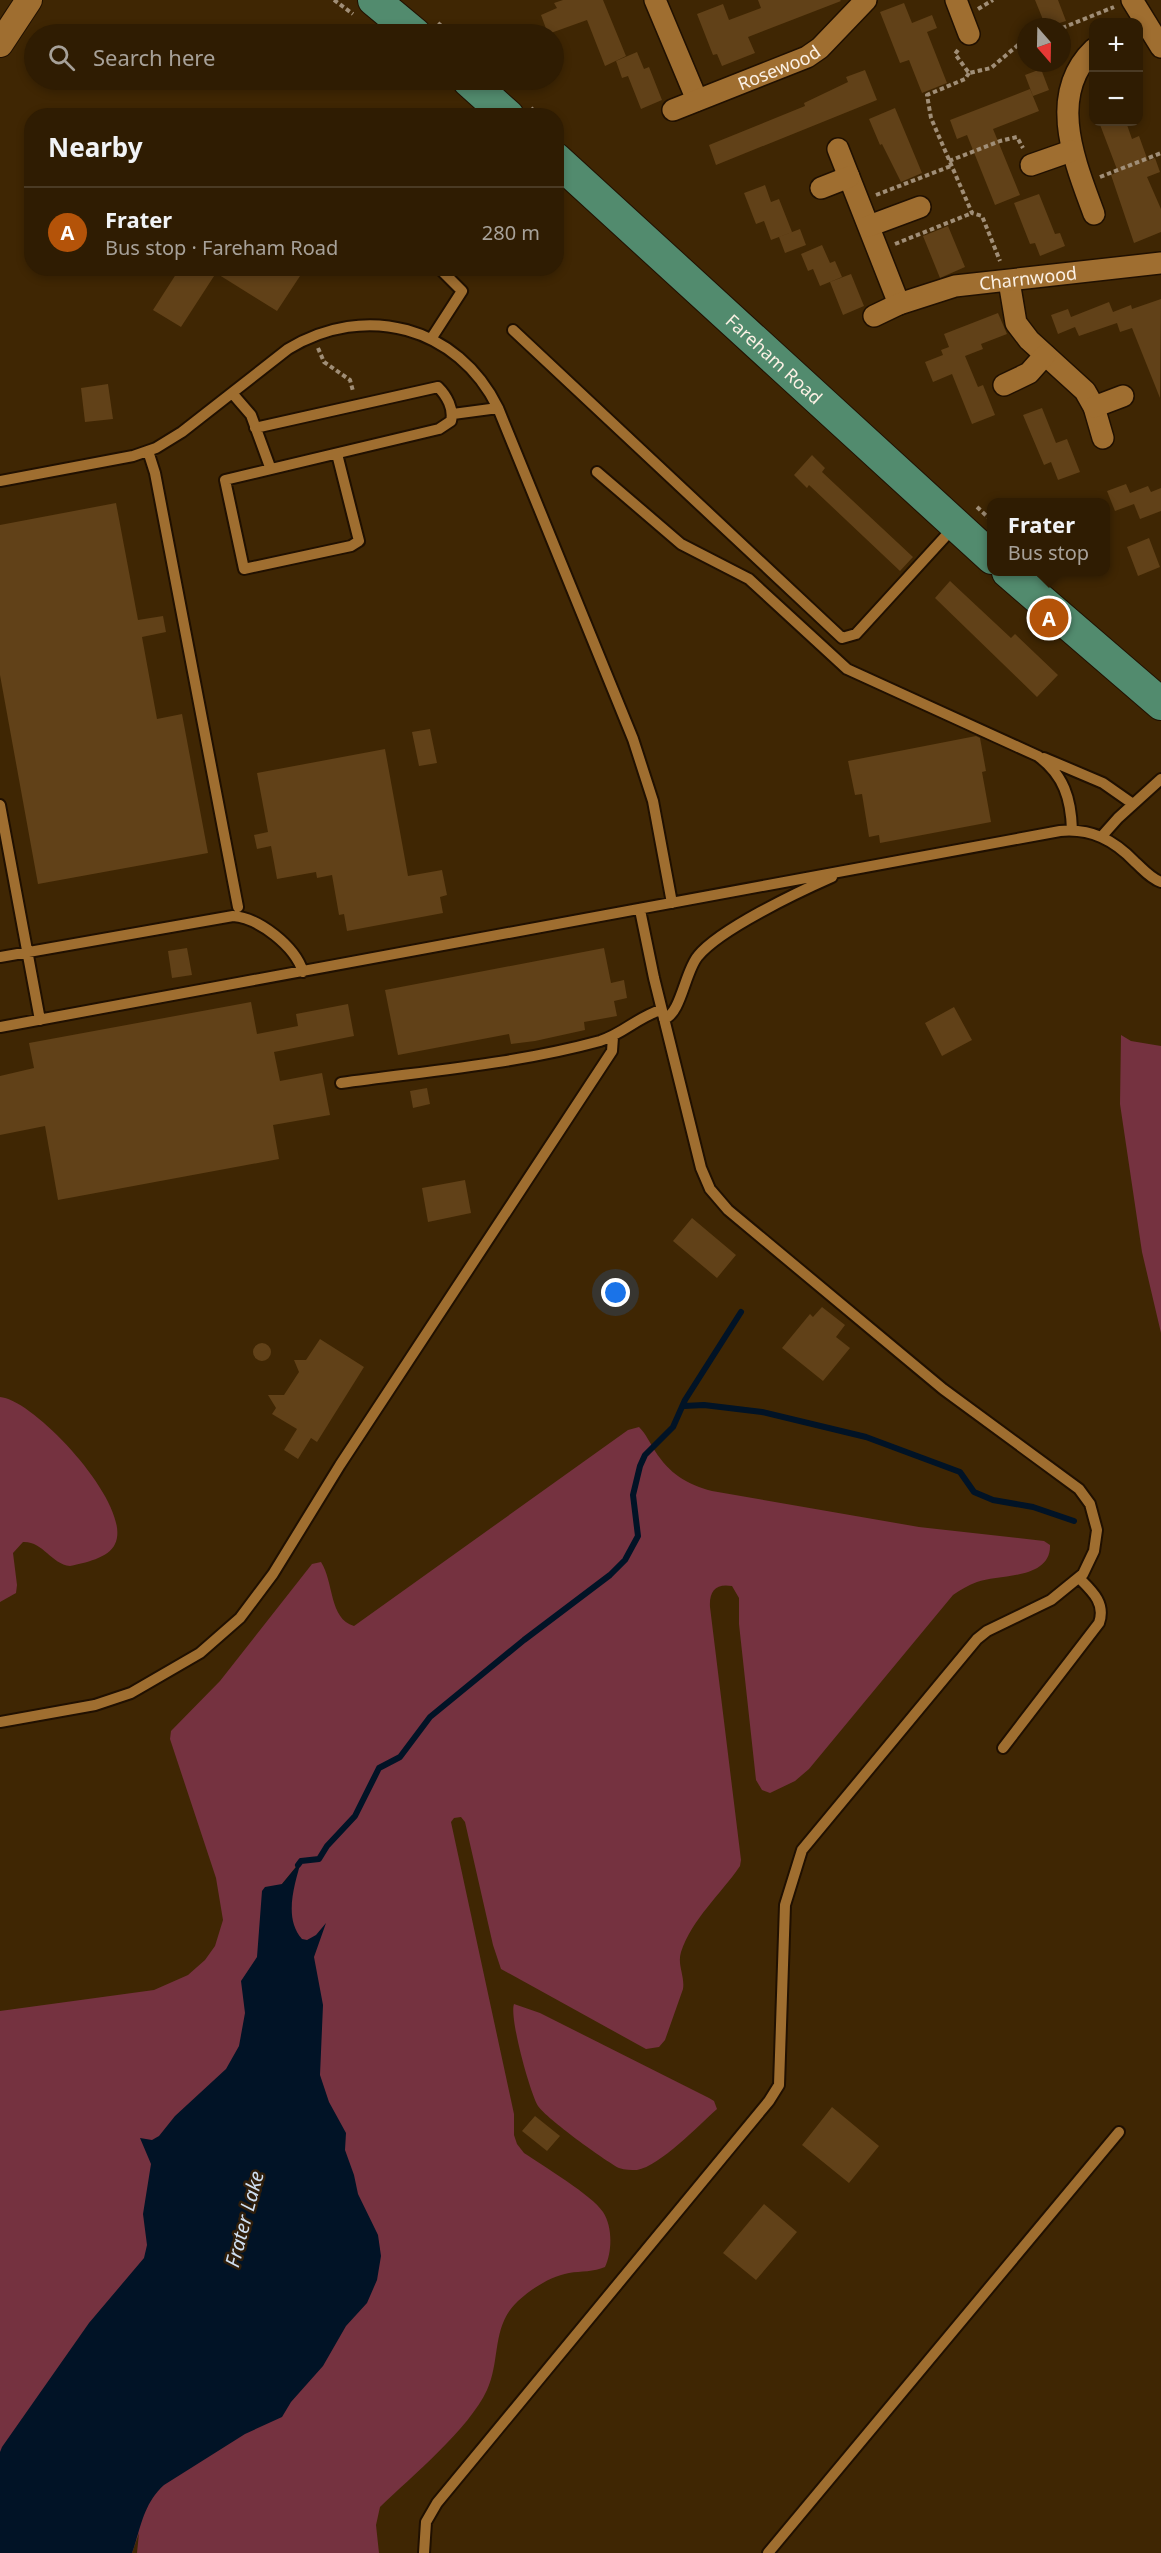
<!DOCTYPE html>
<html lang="en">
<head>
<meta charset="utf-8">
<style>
	:root { --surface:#2f1c02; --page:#3b2911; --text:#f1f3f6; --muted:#a7a199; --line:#4a3a24; --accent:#b45309 }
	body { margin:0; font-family:"Noto Sans",sans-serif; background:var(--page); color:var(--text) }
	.controls { position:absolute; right:18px; top:18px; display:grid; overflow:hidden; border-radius:12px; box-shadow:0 3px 9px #0003 }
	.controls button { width:54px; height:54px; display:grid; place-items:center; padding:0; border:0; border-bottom:2px solid var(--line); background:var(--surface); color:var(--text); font:30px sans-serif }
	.compass { position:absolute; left:1017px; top:18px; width:54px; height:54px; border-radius:50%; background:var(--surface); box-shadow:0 3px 9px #0003; rotate:160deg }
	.you { position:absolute; left:616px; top:1293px; width:21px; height:21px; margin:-15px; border:4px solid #fff; border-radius:50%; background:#1a73e8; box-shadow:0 0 0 9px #1a73e833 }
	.badge { display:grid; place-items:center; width:39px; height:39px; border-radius:50%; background:var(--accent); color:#fff; font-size:20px; font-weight:700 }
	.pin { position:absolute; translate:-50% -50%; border:3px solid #fff; box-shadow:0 2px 6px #0006 }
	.popup { position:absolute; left:987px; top:498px; width:123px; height:78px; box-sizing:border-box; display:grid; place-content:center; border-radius:12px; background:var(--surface); filter:drop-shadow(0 2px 4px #0005); font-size:20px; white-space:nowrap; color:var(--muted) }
	.popup b { font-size:22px; color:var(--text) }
	.popup::after { content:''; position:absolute; left:50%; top:100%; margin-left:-12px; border:12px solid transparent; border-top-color:var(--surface) }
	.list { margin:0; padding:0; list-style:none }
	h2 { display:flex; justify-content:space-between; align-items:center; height:78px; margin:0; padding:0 24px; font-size:26px }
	h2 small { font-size:20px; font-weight:400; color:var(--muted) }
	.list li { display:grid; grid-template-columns:39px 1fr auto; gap:18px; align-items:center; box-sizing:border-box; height:90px; padding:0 24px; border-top:2px solid var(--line) }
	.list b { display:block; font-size:22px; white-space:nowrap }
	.list p { margin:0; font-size:20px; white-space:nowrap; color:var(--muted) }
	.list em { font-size:20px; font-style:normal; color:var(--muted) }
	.icon { flex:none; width:33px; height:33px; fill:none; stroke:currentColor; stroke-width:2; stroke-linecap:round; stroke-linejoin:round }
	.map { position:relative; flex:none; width:1161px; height:2553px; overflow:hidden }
	.search { position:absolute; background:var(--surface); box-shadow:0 3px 9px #0003; left:24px; top:24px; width:540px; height:66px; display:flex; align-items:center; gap:15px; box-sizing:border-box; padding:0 21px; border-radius:33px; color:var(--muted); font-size:22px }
	.panel { position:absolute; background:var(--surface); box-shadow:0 3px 9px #0003; left:24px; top:108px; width:540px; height:168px; border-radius:24px }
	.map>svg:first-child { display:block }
	.green { fill:#753240 }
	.water { fill:#011326 }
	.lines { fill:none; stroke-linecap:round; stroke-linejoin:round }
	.stream { stroke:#011326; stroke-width:6 }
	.building { fill:#614118 }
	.service-casing { stroke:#201001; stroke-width:14 }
	.minor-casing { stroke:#201001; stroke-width:24 }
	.tertiary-casing { stroke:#201001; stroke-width:28 }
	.primary-casing { stroke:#201001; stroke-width:34 }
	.path { stroke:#a08e77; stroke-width:4; stroke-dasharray:4.5 3; stroke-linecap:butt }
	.service { stroke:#9f6e30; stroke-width:10 }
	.minor { stroke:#9f6e30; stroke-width:21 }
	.tertiary { stroke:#9f6e30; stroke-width:26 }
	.primary { stroke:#528b6e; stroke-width:32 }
	.labels { text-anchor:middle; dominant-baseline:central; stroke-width:5; stroke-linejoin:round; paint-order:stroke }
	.street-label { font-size:18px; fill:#fbf0e4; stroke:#2f1e0b }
	.water-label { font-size:20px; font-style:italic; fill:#cfdff1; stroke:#2f1e0b }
</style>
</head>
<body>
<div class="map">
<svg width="1161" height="2553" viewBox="0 0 1161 2553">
	<rect width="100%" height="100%" fill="#3f2603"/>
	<!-- green -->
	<path class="green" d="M1121,1035l10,6 30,5v287l-19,-81 -22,-148z
		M0,1397c34,2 134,109 115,147 -6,14 -31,19 -45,22 -19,-2 -27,-25 -47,-24l-10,11 4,32 -1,8 -16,9z
		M639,1427c7,7 11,16 16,24 15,23 31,33 57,40l207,36 125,14 6,4c1,35 -51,29 -73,37 -8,3 -17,8 -24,13l-144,174 -14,12 -25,12 -8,-3 -6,-10 -17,-156v-26l-7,-12c-16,-3 -23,5 -22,21l31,253 -1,6c-19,28 -48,53 -59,86 -4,13 4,24 2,37l-18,51 -6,7 -13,2 -145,-80 -8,-24 -28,-123 -4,-5 -7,1 -3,4 63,292v21l3,9 7,9c19,13 68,42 79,59 10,15 9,40 2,55 -11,5 -24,4 -36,6 -18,3 -38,16 -51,28 -27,25 -17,59 -31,89 -18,39 -75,86 -107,117l-4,18 3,28h-242l2,-20 -7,20h-91l11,-12 30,-60 38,-55 19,-19 37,-21 19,-21 7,-12 6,-41 23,-23 51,-185 5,-55 -16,-52 10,-52 -2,-30 21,-53 -18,22 -11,23v41l-9,45v11l14,50 1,18 -42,157 -16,45 -24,30 -8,34 -7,12 -48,44 -36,39 -13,17 -58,98 -5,5h-20v-542l154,-21 34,-15 17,-15 10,-14 8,-26 -7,-42 -46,-139 1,-8 49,-50 92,-117 9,-2c13,20 8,57 33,64l274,-196z
		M514,2004l26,9 169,85 5,3 3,8c-18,16 -57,57 -80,61 -6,0 -12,0 -18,-2 -15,-8 -72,-49 -81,-62 -8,-13 -29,-89 -24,-102z"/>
	<!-- water -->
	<path class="water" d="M301,1861c-6,23 -18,57 1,78l5,1 9,-5 10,-12 -12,34 9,48 -3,70 9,27 17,31 -1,17 9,25 4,19 20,41 3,21 -4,24 -10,23 -21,23 -23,40 -32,36 -9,15 -37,17 -81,51c-21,19 -23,43 -32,68h-132v-101l2,-5 87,-124 55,-65 3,-13 -4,-31 8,-50 -11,-26 12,2 7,-4 16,-20 51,-47 13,-23 6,-33 -4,-32 16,-24 5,-66 3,-4 17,-3z"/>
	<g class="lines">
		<!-- stream -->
		<path class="stream" d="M684,1406l20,-1 58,7 104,25 94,35 14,20 19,8 40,7 41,14
			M298,1865l3,-4 18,-2 8,-13 28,-30 24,-48 21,-11 30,-40 94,-77 86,-65 15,-15 13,-24 -5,-41 7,-29 5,-11 28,-28 12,-27 56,-88"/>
	</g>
	<!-- building -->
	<path class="building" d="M563,0h40l23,56 -21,10 -18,-46 -39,14 -7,-19 16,-7 -3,-5z
		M758,0h82l1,1 -93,36 7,16 -33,13 -5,-12 -4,1 -16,-41 26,-10 6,16 32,-12z
		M1035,0h23l8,21 -20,6z
		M904,3l8,20 20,-8 5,13 -10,4 20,51 -25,10 -13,-33 -9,3 -20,-51z
		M637,52l7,17 5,-2 13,33 -21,9 -13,-33 -6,2 -6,-17z
		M1041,69l8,21 -16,6 -8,-21z
		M865,70l12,30 -161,65 -7,-20 96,-39 -1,-3 44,-21 -2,-5z
		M1030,89l9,22 -46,18 27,66 -25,10 -28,-70 -10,4 -7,-19z
		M895,108l27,65 -21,9 -19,-38 -2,1 -11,-26z
		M1099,122h27l6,17 7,-3 9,25 7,-3 5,14 -13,5 14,32v23l-27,11 -23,-68 7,-3z
		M765,185l6,17 8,-3 13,33 -21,8 -7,-19 -8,3 -12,-31z
		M1039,194l16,40 5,-1 5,13 -25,10 -5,-13 -5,1 -16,-41z
		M948,226l17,41 -25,11 -17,-42z
		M800,229l6,16 -21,8 -6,-16z
		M822,245l8,18 5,-2 7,16 -22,9 -7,-17 -5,2 -7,-17z
		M180,268h107l13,8 -23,35 -61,-38 -35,54 -28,-17z
		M851,274l13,32 -21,9 -13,-33z
		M1161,299l-1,99 -28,-70 -12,4 -3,-9 -38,13 -4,-9 -17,7 -7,-19 17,-6 3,8 38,-15 4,10 18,-7 1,4z
		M998,313l9,21 -26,10 2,5 -18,7 13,31 5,-2 12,30 -23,9 -20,-50 -19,8 -8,-20 18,-7 -2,-5 8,-3 -5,-13z
		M108,384l5,35 -28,3 -4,-34z
		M1042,408l14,35 11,-4 13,33 -22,8 -7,-18 -7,3 -21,-50z
		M812,455l13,13 -3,4 91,85 -13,14 -91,-86 -2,3 -13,-13z
		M1126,484l4,9 18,-7 3,6 10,-4v23l-21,8 -6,-15 -19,7 -8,-20z
		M116,503l22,117 25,-4 3,16 -24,5 15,82 25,-5 26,139 -170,31 -38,-209v-150z
		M1149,538l11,29 -22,9 -11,-29z
		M950,581l61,57 4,-4 43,41 -21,22 -102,-99z
		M430,729l7,34 -18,3 -7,-34z
		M976,736l4,2 6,33 -4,1 9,50 -111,21 -1,-8 -10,2 -7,-43 -7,1 -7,-34z
		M385,749l23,127 34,-6 5,25 -7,2 3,16 -96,18 -3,-17 -5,1 -7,-40 -15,3 -1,-6 -39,7 -6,-33 -14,3 -3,-14 14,-3 -11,-59z
		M187,948l5,27 -20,3 -4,-27z
		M604,948l7,35 13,-3 3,18 -13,3 3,15 -33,6 1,8 -50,11 -24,3 -2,-10 -111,21 -13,-65z
		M251,1002l6,32 41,-8 -2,-12 52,-10 6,32 -80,16 6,29 42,-8 8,42 -57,10 6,34 -221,41 -13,-74 -45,9v-59l34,-8 -5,-25z
		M954,1007l18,33 -30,16 -17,-33z
		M427,1088l3,16 -17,4 -3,-17z
		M465,1180l6,33 -43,9 -6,-34z
		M692,1218l44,37 -19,23 -44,-37z
		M822,1307l23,18 -9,12 14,11 -27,33 -41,-33 28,-34 3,3z
		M320,1339l44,28 -47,75 -6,-4 -13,21 -14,-9 13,-21 -25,-15 4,-6 -8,-13h16l15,-23 -5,-12h12z
		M253 1352a9 9 0 1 1 18 0a9 9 0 1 1-18 0Z
		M832,2107l47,39 -30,37 -47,-38z
		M535,2116l25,20 -13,15 -25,-20z
		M764,2204l33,28 -41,48 -33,-27z"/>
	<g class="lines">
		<!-- service casing -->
		<g class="service-casing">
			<path id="service" d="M513,330l329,308 14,-4 97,-106
				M431,339l31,-48 -23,-23
				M232,393l19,22 19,52
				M453,414l45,-6
				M255,428l183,-41c9,9 16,22 13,34l-12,8 -214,51 19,89 107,-23 8,-5 -22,-87
				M148,451l7,22 83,434
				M597,472l84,72 68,35 98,90 191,87c26,19 33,43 34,74
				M0,481l133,-25 23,-8 26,-16 106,-83c77,-47 170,-23 210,59l135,331 20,62 19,102
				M1044,758l59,25 30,21
				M0,805l40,215
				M1102,836l16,-18 43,-39
				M0,957l233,-41c26,2 62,30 70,56
				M664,1019c17,-5 21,-48 34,-63 22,-27 100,-64 134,-79
				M0,1027l1060,-196c31,-3 54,9 75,31 9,8 15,16 26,20
				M341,1083c86,-12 175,-19 259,-42 23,-7 39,-25 61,-31
				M0,1722l95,-17 36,-12 69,-40 40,-35 33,-44 67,-109 272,-414 1,-14
				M1003,1748l96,-125c7,-20 -7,-32 -20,-45
				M424,2553l2,-31 11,-19 332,-402 10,-16 6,-180 17,-55 175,-211 10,-8 64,-31 32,-26 11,-23 3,-21 -7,-26 -11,-15 -136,-100 -215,-179 -18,-21 -9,-21 -47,-190 -14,-68
				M768,2553l351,-421"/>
		</g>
		<!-- minor casing -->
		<g class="minor-casing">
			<g id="minor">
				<path d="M655,0l42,100"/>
				<path d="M956,0l13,34"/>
				<path d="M1132,0l29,47"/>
				<path d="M1094,49c-48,46 -19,113 0,165"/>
				<path id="s1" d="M673,110l134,-53 13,-9 46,-48"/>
				<path d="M838,149l61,155"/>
				<path d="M1031,165l40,-14"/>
				<path d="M821,188l28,-11"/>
				<path d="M869,226l51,-19"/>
				<path d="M1009,281l7,42 13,17 56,51 9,16 9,31"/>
				<path id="s2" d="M874,316l25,-12 56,-18 206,-23"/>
				<path d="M1004,385l25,-12 16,-18"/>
				<path d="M1094,407l29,-11"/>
			</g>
		</g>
		<!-- tertiary casing -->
		<g class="tertiary-casing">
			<path id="tertiary" d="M0,44l29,-44"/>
		</g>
		<!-- primary casing -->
		<g class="primary-casing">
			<g id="primary">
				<path d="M374,0l41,34"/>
				<path d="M468,80l40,36"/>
				<path id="s3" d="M556,159l436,399"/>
				<path d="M1008,572l153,132"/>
			</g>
		</g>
		<!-- path -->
		<path class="path" d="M334,0l19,14
			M978,9l15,-9
			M438,23l12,11
			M1062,28l52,-21
			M958,50l-3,4 14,19 22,-5 27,-23 8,-3
			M969,73l-4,6 -38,16 4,23 41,95 10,3 18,45
			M531,108l9,8
			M949,161l51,-20 17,-4 6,11
			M1100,177l61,-24
			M876,195l75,-29
			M895,244l77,-31
			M318,348l6,14 26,18 3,11
			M977,507l15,14"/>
		<!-- service -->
		<use href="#service" class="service"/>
		<!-- minor -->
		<use href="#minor" class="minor"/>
		<!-- tertiary -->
		<use href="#tertiary" class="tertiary"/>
		<!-- primary -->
		<use href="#primary" class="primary"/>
	</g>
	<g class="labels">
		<!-- street labels -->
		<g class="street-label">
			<text stroke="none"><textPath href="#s1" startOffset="114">Rosewood</textPath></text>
			<text stroke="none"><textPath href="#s2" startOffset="160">Charnwood</textPath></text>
			<text stroke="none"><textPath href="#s3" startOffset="296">Fareham Road</textPath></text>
		</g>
		<!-- water labels -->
		<g class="water-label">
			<text transform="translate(244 2219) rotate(-75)">Frater Lake</text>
		</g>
	</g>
</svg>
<div class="controls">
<button>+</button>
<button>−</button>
</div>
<svg class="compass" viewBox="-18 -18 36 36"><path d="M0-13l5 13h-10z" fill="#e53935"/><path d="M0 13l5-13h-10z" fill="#a7a199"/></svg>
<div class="you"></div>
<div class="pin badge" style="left:1049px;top:618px">A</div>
<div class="popup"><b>Frater</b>Bus stop</div>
<div class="search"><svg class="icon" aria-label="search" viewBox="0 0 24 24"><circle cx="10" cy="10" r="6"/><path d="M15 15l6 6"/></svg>Search here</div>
<section class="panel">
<h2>Nearby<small></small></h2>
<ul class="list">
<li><span class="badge">A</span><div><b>Frater</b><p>Bus stop · Fareham Road</p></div><em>280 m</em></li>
</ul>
</section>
</div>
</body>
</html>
